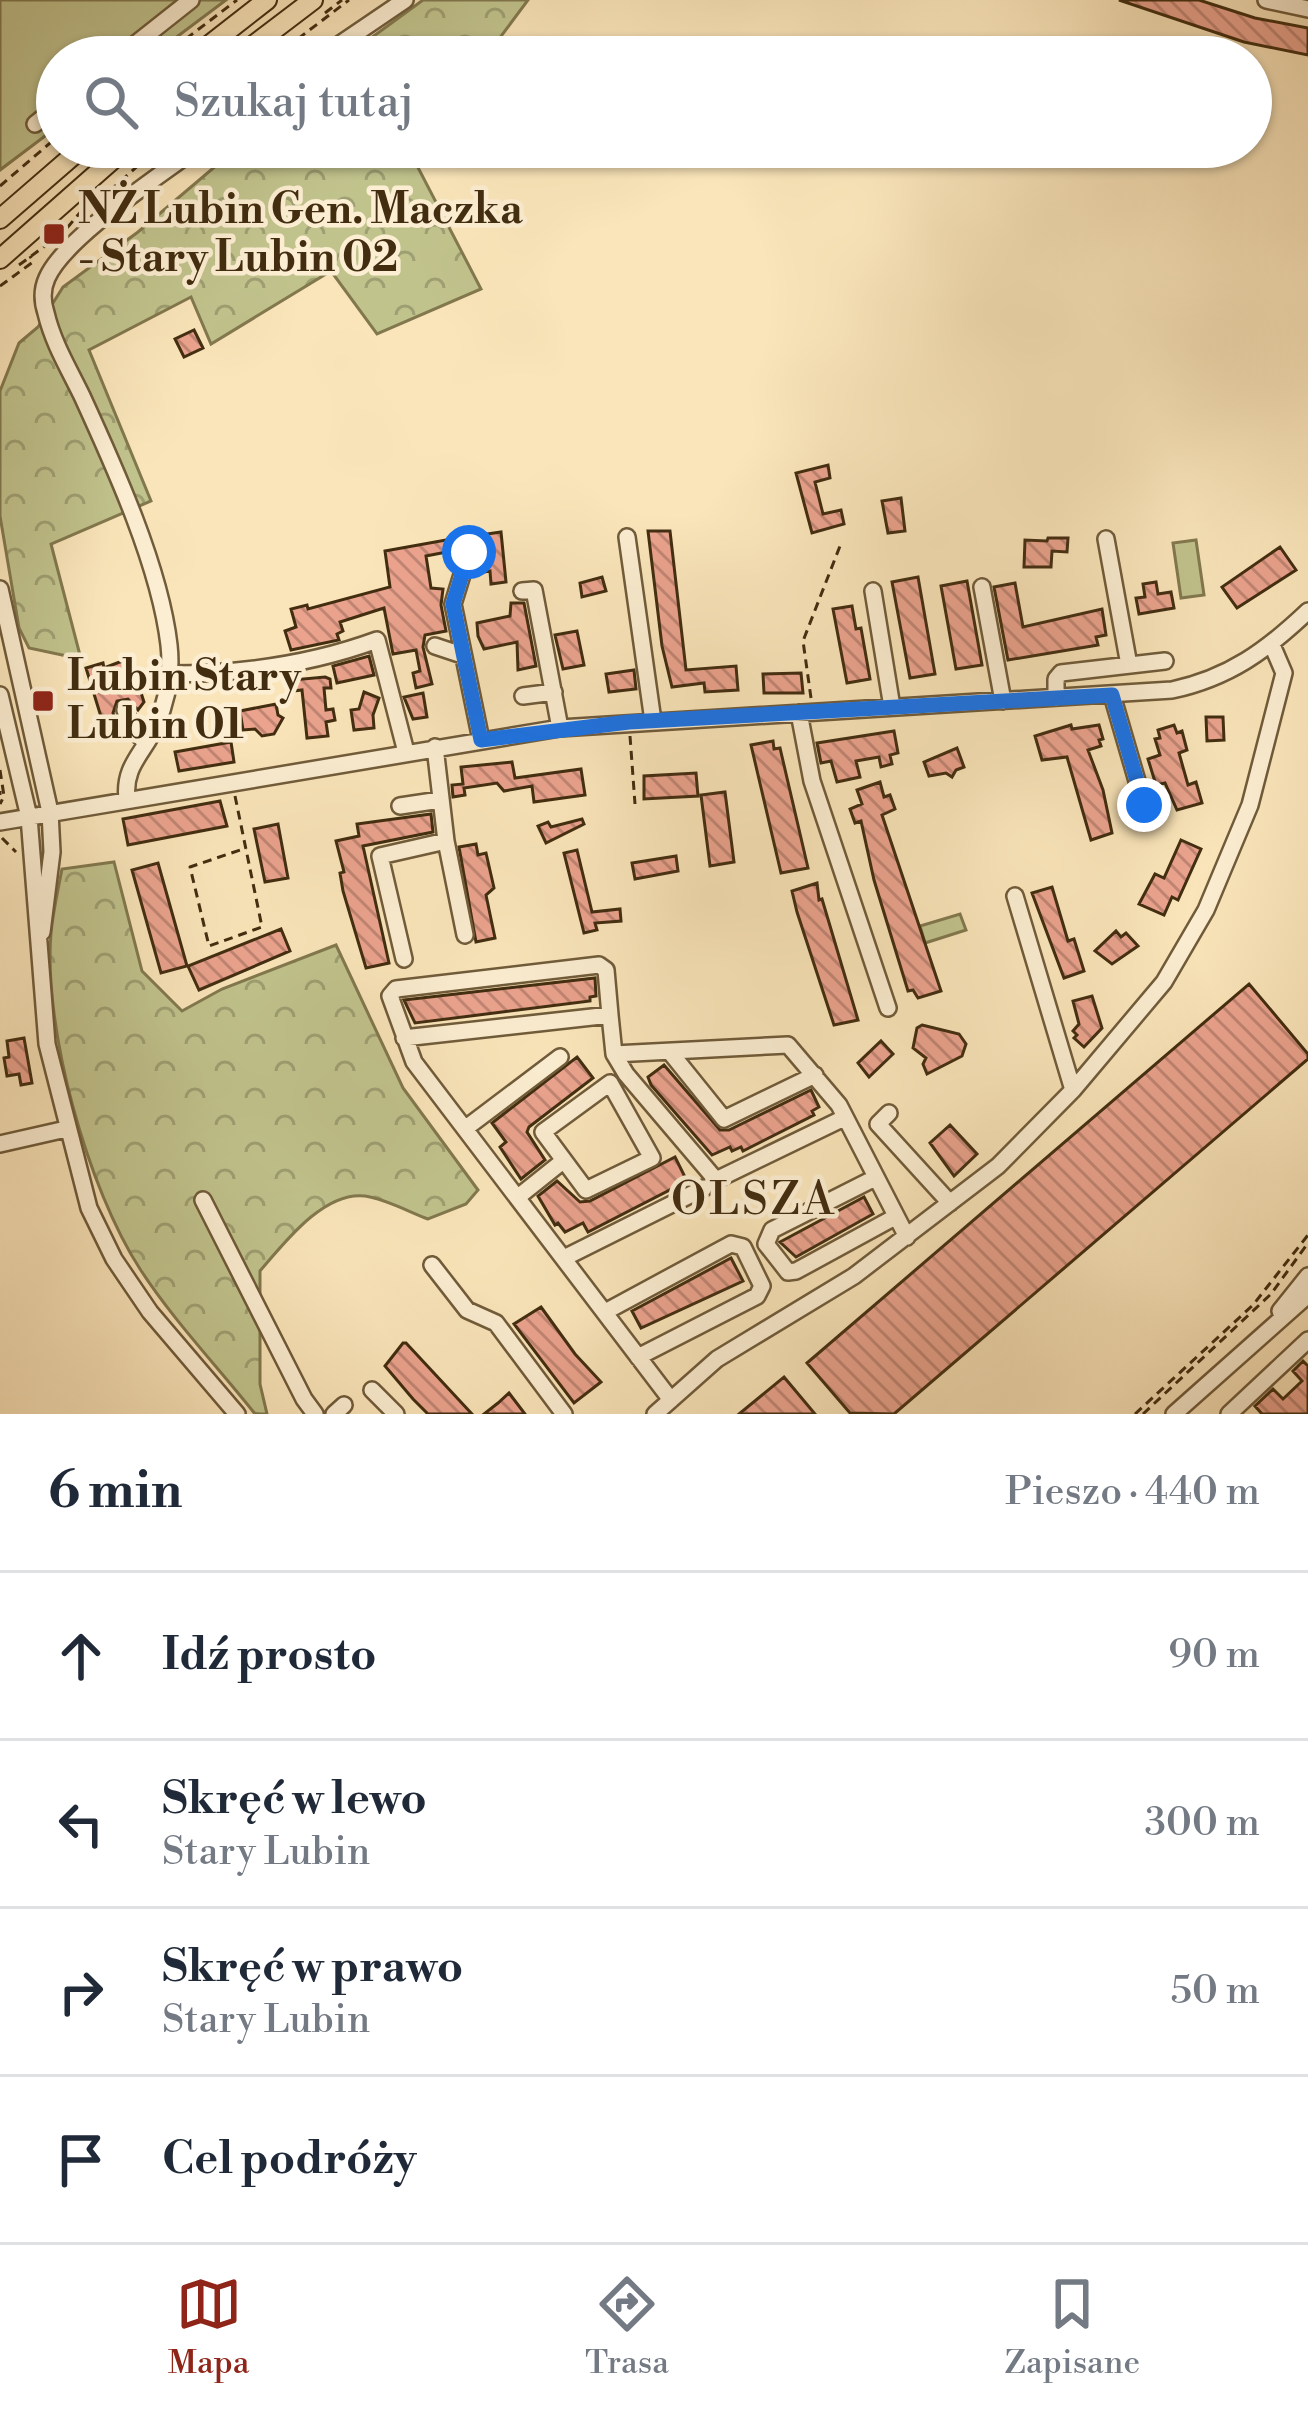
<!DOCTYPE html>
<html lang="pl">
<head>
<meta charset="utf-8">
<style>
	:root { --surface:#fff; --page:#f2f2f3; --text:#1f2937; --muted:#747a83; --line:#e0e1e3; --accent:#8f2418 }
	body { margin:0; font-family:"Libre Bodoni",serif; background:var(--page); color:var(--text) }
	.stop { position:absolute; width:36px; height:36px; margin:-27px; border:9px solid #1a73e8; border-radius:50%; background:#fff }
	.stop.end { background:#1a73e8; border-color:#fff; box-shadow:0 3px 12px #0008 }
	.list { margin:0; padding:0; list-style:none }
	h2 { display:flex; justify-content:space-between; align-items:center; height:156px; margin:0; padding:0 48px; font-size:51px }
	h2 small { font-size:39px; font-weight:400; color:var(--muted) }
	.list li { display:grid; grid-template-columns:78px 1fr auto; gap:36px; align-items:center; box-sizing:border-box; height:168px; padding:0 48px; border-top:3px solid var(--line) }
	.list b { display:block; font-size:45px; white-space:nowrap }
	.list p { margin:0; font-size:39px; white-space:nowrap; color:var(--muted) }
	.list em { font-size:39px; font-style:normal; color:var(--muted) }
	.icon { flex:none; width:66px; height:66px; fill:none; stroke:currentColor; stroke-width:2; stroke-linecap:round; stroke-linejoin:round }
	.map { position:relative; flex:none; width:1308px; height:1414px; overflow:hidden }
	.search { position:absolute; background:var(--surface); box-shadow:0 3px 9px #0004; left:36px; right:36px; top:36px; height:132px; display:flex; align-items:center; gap:30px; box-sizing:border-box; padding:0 42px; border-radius:66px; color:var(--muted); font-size:45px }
	.sheet { height:828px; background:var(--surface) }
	nav { display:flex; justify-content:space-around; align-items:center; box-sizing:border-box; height:168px; border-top:3px solid var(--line); background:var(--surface); font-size:33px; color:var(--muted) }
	nav a { display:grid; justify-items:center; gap:6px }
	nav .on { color:var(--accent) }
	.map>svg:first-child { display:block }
	.grass { fill:#c1c38d; stroke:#82784e; stroke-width:3 }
	.forest { fill:url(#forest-crowns); stroke:#82784e; stroke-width:3 }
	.building { fill:url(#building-back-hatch); stroke:#422d10; stroke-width:3 }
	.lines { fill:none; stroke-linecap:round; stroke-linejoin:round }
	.minor-casing { stroke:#705b3a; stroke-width:20 }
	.major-casing { stroke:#422d10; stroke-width:22 }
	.path { stroke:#422d10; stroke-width:3; stroke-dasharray:9 6; stroke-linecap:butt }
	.minor { stroke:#fceed2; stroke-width:15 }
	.major { stroke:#fae5ba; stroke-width:18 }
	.route { stroke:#1a73e8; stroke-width:15 }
	.poi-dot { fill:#8f2418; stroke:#fceed2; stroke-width:4.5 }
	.labels { text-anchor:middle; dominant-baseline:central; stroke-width:9; stroke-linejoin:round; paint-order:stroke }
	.poi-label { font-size:42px; font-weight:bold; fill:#422d10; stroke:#fceed2; text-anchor:start }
	.neighbourhood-label { font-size:45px; letter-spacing:3px; fill:#422d10; stroke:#fceed2 }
</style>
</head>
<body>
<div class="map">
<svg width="1308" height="1414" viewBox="0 0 1308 1414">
	<defs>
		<pattern id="forest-crowns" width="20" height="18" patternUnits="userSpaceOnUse" patternTransform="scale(3)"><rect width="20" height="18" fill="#c1c38d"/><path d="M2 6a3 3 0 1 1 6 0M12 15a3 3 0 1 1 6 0" fill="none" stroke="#9e9f72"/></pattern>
		<pattern id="building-back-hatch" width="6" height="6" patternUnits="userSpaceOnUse" patternTransform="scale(3)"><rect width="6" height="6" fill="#eba38e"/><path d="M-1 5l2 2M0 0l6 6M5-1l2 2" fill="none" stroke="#c08573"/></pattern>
	</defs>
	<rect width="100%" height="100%" fill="#fae5ba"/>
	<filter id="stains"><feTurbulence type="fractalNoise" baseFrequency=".00167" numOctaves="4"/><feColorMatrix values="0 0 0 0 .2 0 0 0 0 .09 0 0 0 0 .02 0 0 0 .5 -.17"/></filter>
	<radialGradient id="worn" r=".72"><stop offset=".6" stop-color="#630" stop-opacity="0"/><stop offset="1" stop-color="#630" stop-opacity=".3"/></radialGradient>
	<!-- grass -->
	<path class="grass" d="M0,0h226l-76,57h-93v70l-57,43z
		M1196,540l8,55 -23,3 -8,-55z
		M960,914l6,16 -41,13 -5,-17z"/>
	<!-- forest -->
	<path class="forest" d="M423,0h105l-32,43 -41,14h-110z
		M238,147h163l9,5 71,137 -104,45 -46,-63 -120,73 -20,-47 -102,53 62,151 -100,43 30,115 -52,-11 -10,-20 -19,-112v-125l19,-48 19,-16 25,-40 75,-55z
		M114,862l28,109 40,40 40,-22 114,-44 67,143 75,102 -12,14 -38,15c-19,-7 -42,-20 -63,-23 -41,-5 -80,46 -105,75v113l7,30h-12c-38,-48 -82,-94 -115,-145 -52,-80 -97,-240 -89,-336 2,-21 7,-43 11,-64z"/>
	<!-- building -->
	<path class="building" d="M1119,0h80l56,18 53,10v27l-64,-13z
		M194,330l9,18 -19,9 -9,-18z
		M828,465l2,13 -15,4 8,32 18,-4 3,14 -32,9 -16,-60z
		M901,498l4,33 -17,2 -6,-32z
		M648,531h22l16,139 50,-4 2,24 -33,2 -1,-9 -32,4 -10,-41z
		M501,532l5,50 -15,2 -1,-13 -6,1 -4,-37z
		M457,538v12l-31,6 5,32 12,1 -2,16 5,26 -21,4 -2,12 9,37 -16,4 -3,-15 7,-2 -4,-21 -23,4 -9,-46 -44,14 3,9 -6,3 2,6 -48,10 -6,-19 11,-4 -5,-18 16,-4 1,4 82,-22 -5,-36z
		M1048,538h20l-1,14 -15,-1 -1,16h-27l1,-27 22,1z
		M1280,547l16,23 -59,38 -15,-21z
		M602,577l4,14 -24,6 -2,-14z
		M918,577l17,97 -25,4 -18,-96z
		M967,581l15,84 -26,4 -15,-83z
		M1156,582l2,12 13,-2 3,16 -35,6 -3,-16 9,-1 -2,-13z
		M1015,583l8,44 79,-18 4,26 -10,2 2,8 -90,15 -14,-73z
		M511,603h13l12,63 -18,4 -1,-28 -33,7 -6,-13 -1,-13 33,-7z
		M852,606l4,23 5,-1 9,51 -23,4 -14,-74z
		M577,631l7,34 -21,4 -8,-34z
		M369,656l5,19 -37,8 -4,-17z
		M125,660l6,15 4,-1 9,28 -6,8 -10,-11 -11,2 -4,12 6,17 -13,3 -20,-65 17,-5 1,5z
		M634,670l2,19 -27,3 -3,-18z
		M801,673l2,20h-39l-1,-19z
		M325,677l5,2 1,9h-7l2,22 7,-1 2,11 -9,2 2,14 -21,2 -5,-48 -9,1 -1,-11z
		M364,692l15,6 -6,17 1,13 -20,2 -3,-20 8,-1z
		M423,693l4,24 -14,2 -9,-22z
		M276,704l2,11 5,3 -9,16 -12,2 -7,-7 -12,1 -3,-19z
		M1206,717h17l1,23 -17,1z
		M1071,725l1,4 27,-4 4,14 -4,1 2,6 -13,4 15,40 9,43 -21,7 -24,-83 -25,3 -7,-24z
		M1174,725l3,8 5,-2 5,19 -8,3 9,32 8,-3 6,21 -25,7 -12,-27 -9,2 -8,-26 12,-4 -5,-16 5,-1 -2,-8z
		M894,731l4,22 -8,2 2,9 -11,3 -2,-10 -23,4 4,16 -23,5 -6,-21 -10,2 -4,-20z
		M773,741l1,8 6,-1 28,120 -27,5 -30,-128z
		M231,742l3,20 -55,9 -4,-19z
		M957,748l7,19 -8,3 -4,7 -6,-4 -17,3 -5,-14z
		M512,762l3,16 66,-9 4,26 -51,7 -2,-16 -28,5 -7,-8 -33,5 1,7 -12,2 -1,-12 11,-1 -2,-17z
		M696,773l2,23 -54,3v-23z
		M880,782l4,15 6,-2 5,14 -13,6 59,176 -23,7 -5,-8 -5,1 -34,-111 -13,-59 -6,2 -5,-14 12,-5 -5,-14z
		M725,792l9,70 -24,4 -9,-71z
		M220,801l7,25 -99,19 -5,-26z
		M431,814l2,18 -70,14 26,117 -23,5 -23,-77 -3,-18 4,-1 -8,-31 23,-5 -2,-12z
		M582,819l2,5 -38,19 -8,-17 10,-4 3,5z
		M278,824l10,54 -23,4 -11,-53z
		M1181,840l20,9 -23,51 -6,-3 -8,18 -25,-11 16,-30 9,4z
		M476,844l2,11 8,-2 8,35 -8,7 9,43 -19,4 -17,-95z
		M577,850l15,62 28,-3 1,12 -26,2 2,7 -13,3 -20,-80z
		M676,856l2,15 -43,8 -3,-16z
		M158,863l29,103 -26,7 -29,-103z
		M817,883l2,17 3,-1 36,121 -24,5 -37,-113 -5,-21z
		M1052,887l16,54 6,-2 10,32 -20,7 -32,-85z
		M281,929l9,22 -91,39 -11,-24z
		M1116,931l5,6 5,-4 12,13 -26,18 -17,-13z
		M595,978l1,18 -6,1v4l-175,22 -11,-23z
		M1249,984l59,70v5l-414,355 -44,-1 -43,-50z
		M1092,996l10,32 -18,19 -10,-9 3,-3 -4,-4 6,-7 -6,-23z
		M922,1025l37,9 7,10 -4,12 -35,18 -4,-10 3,-6 -13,-10 4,-20z
		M24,1038l8,45 -11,2 -2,-11 -12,2 -3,-18 5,-1 -2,-16z
		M881,1041l12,13 -24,23 -11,-14z
		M577,1057l16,21 -64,49 -2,5 18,28 -24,19 -21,-32 6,-5 -14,-19z
		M664,1065l56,65h9l82,-40 8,17 -7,4 2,4 -71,36 -2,-4 -9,4 -2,-4 -18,8 -61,-70 -3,-8z
		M950,1125l27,29 -23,22 -24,-33z
		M675,1157l12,24 -99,51 -5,-9 -18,9 -7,-9 -3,2 -17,-29 19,-15 23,21 10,-1z
		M864,1197l9,17 -77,43 -16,-15z
		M731,1258l12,23 -102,47 -9,-17z
		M541,1307l34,47 26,28 -27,21 -60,-79z
		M403,1343h3l66,71h-44l-15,-15 -28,-33z
		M1303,1361l5,5v48h-46l-7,-8 18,-17 10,10 19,-18 -9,-10z
		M784,1377l31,37h-76z
		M509,1393l16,21h-41l14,-11z"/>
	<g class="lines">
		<!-- minor casing -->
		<g class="minor-casing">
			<path id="minor" d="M1266,0l42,9
				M119,57l72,-57
				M321,57l84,-57
				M35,124l22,-18
				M627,537l26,184
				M1106,539l23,126
				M469,540v12l-16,52 28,136
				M982,587l21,114
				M0,589l50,223 2,40 -10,80
				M522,591l12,-1 26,138
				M873,591l19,116
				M435,646l27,9
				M169,674c72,0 140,-9 208,-34l29,112
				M0,695l29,122 18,227 42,164 25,51 36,53 87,102
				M1112,695l32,110
				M523,696l31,-4
				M1056,698v-19l5,-6 104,-12
				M125,710l6,17 15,16
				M799,713l13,68 76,227
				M435,747l11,94 19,94
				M127,799c-4,-33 17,-46 29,-73 11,-25 16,-54 13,-81 -9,-78 -54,-177 -87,-249 -13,-27 -29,-53 -36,-83 -4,-12 -4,-24 1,-35 18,-41 113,-102 151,-131
				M400,806l40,-6
				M0,822l560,-94 612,-38c57,-12 95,-40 136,-79
				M1015,896l58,194
				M404,959l-24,-103 66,-15
				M610,1015l-4,-45 -7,-5 -203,24 -6,7 24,66 257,338
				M404,1038l206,-23 4,39
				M670,1052l54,67 91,-44
				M610,1083l42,75 -66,32 -43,-58z
				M889,1113l-11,11 72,79
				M844,1118l-128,62 -90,-106 -12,-20 174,-9 51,60 68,132
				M466,1128l94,-71
				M0,1144l66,-15
				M875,1178l-103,52 -6,14 22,28 8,-1 99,-54
				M518,1197l45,-36
				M203,1200l101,199 11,15
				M564,1258l140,-70
				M432,1265l35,45 29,13 68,91
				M1280,1311l28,-35
				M605,1312l126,-68 12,3 19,39 -5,10 -119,61
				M372,1390l24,24
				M334,1414l10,-9
				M655,1414l62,-55 137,-83 144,-110 75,-76 91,-108 42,-72 44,-105 34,-132 -12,-28
				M1174,1414l134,-119
				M1229,1414l79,-74"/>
		</g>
		<!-- major casing -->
		<g class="major-casing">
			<path id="major" d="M194,57l73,-57
				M238,57l75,-57
				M0,219l83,-72
				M0,259l127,-112"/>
		</g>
		<!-- path -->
		<path class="path" d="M325,13l17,-13
			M162,57l75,-57
			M274,57l75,-57
			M140,157l12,-10
			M0,186l57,-49
			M87,211l72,-64
			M67,228l17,-20
			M19,265l41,-30
			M0,286l33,-24 -3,-6
			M811,698l-8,-57 37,-95
			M630,736l5,68
			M0,770l4,26 -4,8
			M0,791v4
			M235,796l27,131 -53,19 -19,-79 56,-19
			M2,838l14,14
			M1135,1414l118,-109 55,-70
			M1143,1414l128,-120 37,-51"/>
		<!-- minor -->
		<use href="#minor" class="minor"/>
		<!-- major -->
		<use href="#major" class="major"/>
	</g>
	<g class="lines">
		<!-- route -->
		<path class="route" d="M469,552l-16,52 28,136 148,-18 483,-27 32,110"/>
	</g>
	<!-- markers -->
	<g class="poi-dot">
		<rect x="42" y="222" width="24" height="24" rx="6"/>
		<rect x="31" y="689" width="24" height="24" rx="6"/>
	</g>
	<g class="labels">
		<!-- poi labels -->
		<g class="poi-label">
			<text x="78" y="210">NŻ Lubin Gen. Maczka<tspan x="78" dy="48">- Stary Lubin 02</tspan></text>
			<text x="67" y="677">Lubin Stary<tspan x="67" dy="48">Lubin 01</tspan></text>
		</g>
		<!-- neighbourhood labels -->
		<g class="neighbourhood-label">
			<text x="754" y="1200">OLSZA</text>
		</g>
	</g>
	<rect width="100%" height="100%" filter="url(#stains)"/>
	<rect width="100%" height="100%" fill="url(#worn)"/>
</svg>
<div class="stop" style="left:469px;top:552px"></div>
<div class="stop end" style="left:1144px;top:805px"></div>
<div class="search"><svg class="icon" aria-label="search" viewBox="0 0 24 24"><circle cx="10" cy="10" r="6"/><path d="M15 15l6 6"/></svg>Szukaj tutaj</div>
</div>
<section class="sheet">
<h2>6 min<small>Pieszo · 440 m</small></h2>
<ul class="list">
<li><svg class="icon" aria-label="ahead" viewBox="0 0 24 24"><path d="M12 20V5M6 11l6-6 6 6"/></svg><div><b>Idź prosto</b></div><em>90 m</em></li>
<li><svg class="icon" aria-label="left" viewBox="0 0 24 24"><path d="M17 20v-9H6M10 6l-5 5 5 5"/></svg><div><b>Skręć w lewo</b><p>Stary Lubin</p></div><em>300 m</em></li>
<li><svg class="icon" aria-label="right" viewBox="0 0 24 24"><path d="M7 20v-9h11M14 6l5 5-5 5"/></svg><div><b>Skręć w prawo</b><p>Stary Lubin</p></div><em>50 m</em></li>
<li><svg class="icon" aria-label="arrive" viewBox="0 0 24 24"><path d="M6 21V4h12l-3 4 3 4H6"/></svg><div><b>Cel podróży</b></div></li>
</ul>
</section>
<nav>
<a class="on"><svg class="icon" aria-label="map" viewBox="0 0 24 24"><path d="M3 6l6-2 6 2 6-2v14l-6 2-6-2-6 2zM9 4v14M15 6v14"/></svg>Mapa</a>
<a><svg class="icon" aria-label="directions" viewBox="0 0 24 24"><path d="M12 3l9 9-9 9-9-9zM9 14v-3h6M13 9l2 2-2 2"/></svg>Trasa</a>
<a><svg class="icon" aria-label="saved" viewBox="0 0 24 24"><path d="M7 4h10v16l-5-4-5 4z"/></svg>Zapisane</a>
</nav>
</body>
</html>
